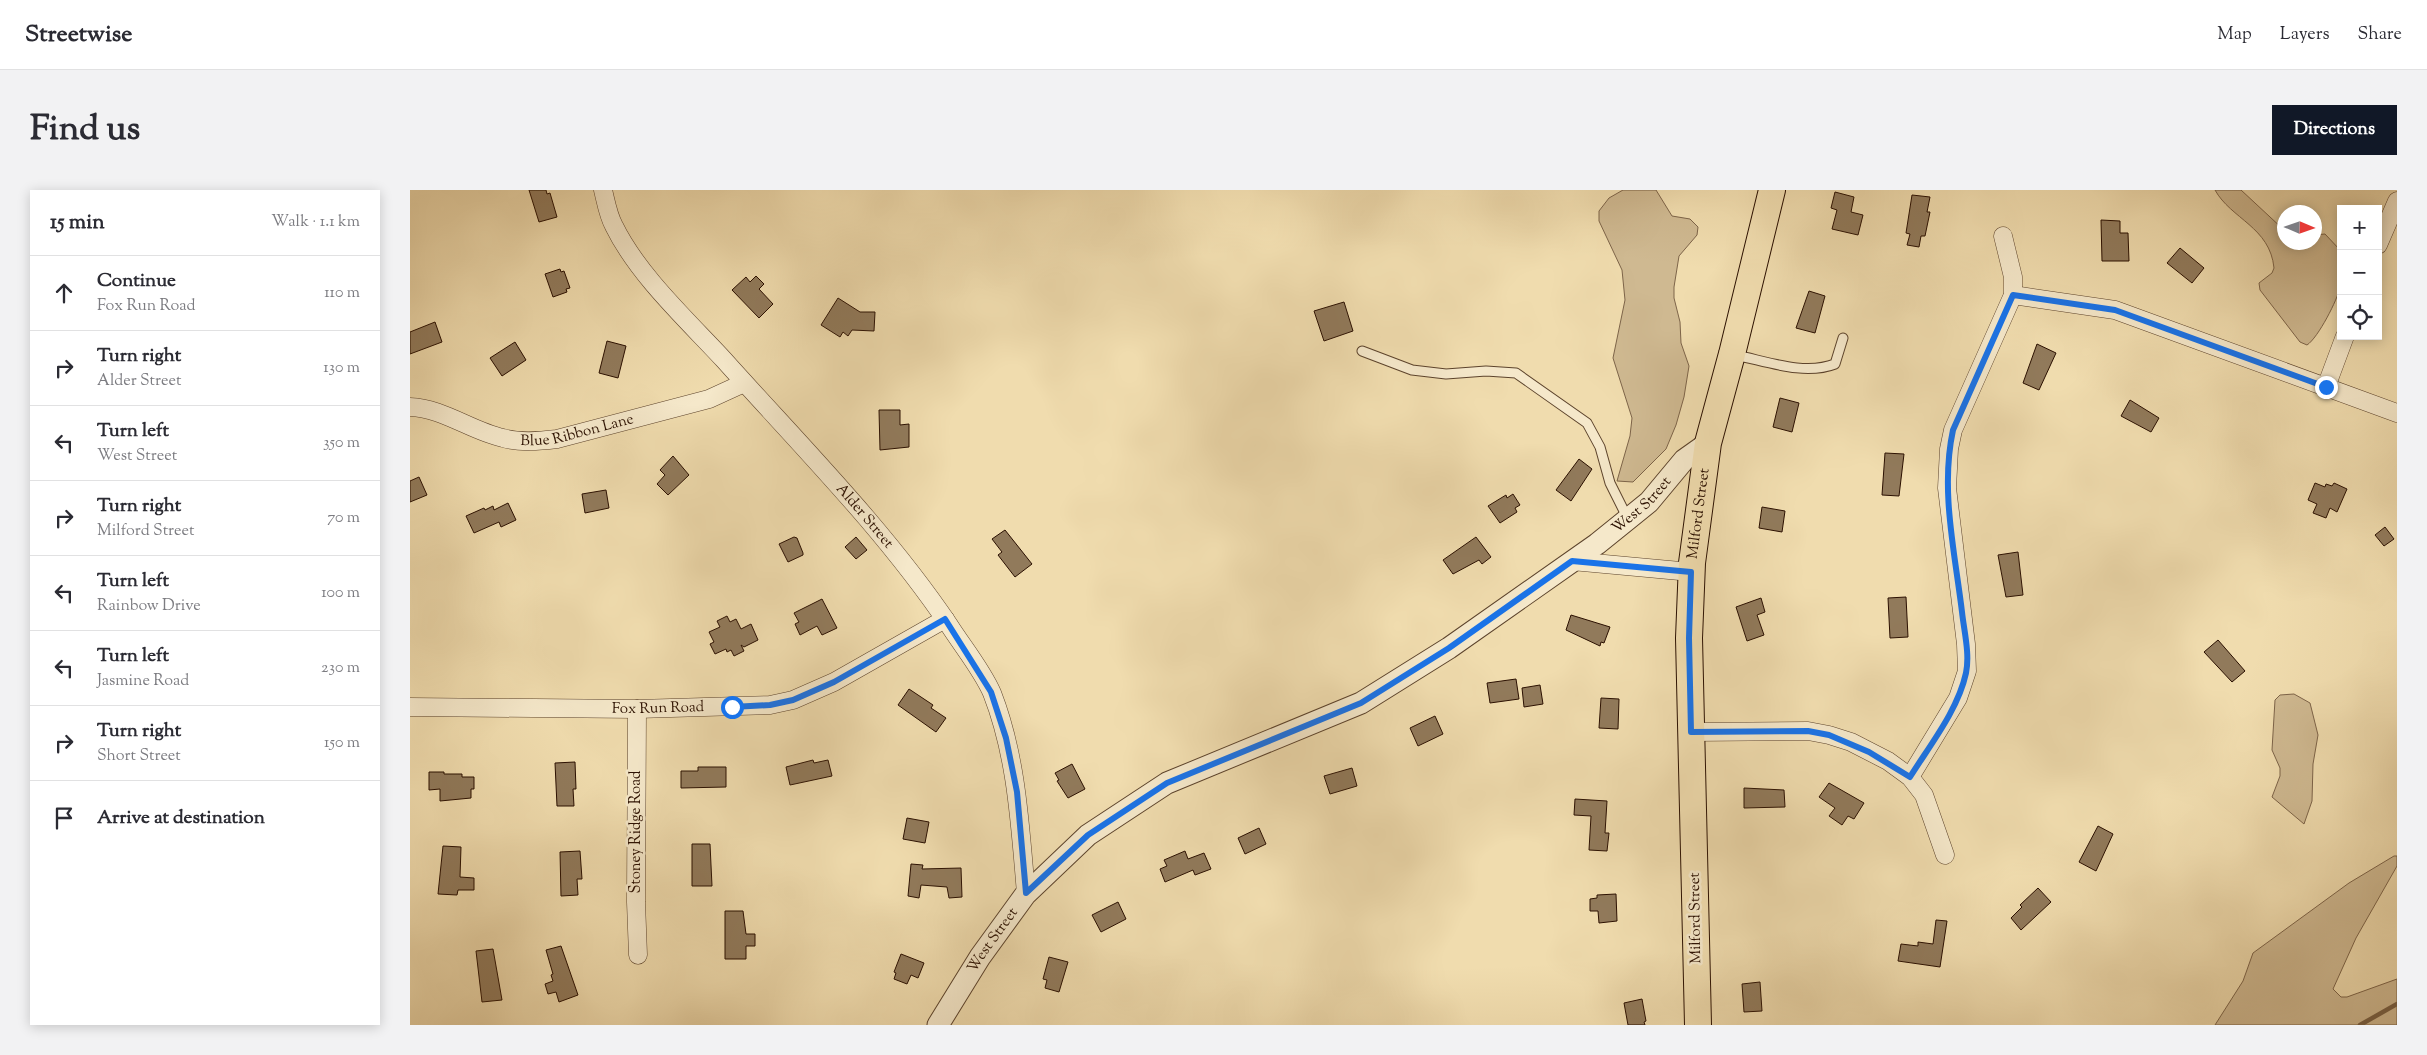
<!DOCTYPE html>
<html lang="en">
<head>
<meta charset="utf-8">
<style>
	:root { --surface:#fff; --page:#f2f2f3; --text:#2b2b33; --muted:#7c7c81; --line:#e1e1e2; --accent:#111827 }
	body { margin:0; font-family:"Sorts Mill Goudy",serif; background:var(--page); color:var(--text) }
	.controls { position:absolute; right:15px; top:15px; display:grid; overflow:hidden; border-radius:0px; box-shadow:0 2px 12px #0003 }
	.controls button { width:45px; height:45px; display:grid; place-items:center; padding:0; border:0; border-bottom:1px solid var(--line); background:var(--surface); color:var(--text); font:25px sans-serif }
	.compass { position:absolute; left:1867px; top:15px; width:45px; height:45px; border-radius:50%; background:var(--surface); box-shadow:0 2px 12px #0003; rotate:92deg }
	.stop { position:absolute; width:15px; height:15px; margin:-11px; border:4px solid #1a73e8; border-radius:50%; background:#fff }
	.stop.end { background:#1a73e8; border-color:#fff; box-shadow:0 1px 5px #0008 }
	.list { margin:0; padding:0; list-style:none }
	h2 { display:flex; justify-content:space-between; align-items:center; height:65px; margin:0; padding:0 20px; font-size:21px }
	h2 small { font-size:16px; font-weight:400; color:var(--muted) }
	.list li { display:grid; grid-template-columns:32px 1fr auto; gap:15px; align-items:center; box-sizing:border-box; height:75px; padding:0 20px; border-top:1px solid var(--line) }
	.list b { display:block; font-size:19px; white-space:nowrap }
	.list p { margin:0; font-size:16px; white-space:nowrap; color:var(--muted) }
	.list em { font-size:16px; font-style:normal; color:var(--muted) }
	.icon { flex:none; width:28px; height:28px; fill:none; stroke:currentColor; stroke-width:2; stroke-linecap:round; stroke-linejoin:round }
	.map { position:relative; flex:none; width:1987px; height:835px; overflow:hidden; border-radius:0px }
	header { display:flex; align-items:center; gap:30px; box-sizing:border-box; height:70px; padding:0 25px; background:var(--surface); border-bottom:1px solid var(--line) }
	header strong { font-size:24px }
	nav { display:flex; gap:28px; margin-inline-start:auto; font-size:18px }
	.intro { display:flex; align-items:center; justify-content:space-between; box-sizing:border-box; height:120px; padding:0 30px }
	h1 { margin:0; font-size:35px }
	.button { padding:12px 22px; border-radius:0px; background:var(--accent); color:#fff; font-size:18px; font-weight:700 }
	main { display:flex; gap:30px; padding:0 30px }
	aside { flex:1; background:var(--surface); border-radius:0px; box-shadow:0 2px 12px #0003 }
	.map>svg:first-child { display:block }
	.green { fill:#cfb991; stroke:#7d6449 }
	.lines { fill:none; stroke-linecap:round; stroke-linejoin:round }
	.stream { stroke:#796145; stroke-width:4.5 }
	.building { fill:#917a5b; stroke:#2b1001 }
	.service-casing { stroke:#5c432c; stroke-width:11 }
	.minor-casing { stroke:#5c432c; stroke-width:19 }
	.tertiary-casing { stroke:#5c432c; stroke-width:23 }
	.primary-casing { stroke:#2b1001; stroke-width:28 }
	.service { stroke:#f5e8ca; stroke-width:9 }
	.minor { stroke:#f5e8ca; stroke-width:18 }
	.tertiary { stroke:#f5e8ca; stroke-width:21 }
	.primary { stroke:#f0dcae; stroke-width:26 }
	.route { stroke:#1a73e8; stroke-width:6 }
	.labels { text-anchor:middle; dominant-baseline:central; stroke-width:5; stroke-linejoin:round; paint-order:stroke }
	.street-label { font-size:15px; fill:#2b1001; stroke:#f5e8ca }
</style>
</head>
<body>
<header>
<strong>Streetwise</strong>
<nav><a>Map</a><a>Layers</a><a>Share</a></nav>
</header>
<div class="intro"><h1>Find us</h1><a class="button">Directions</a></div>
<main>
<aside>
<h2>15 min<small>Walk · 1.1 km</small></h2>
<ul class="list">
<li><svg class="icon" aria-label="ahead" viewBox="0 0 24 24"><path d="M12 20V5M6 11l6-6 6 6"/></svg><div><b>Continue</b><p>Fox Run Road</p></div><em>110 m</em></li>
<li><svg class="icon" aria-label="right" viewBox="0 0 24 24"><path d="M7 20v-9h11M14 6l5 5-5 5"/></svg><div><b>Turn right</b><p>Alder Street</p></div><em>130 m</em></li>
<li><svg class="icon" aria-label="left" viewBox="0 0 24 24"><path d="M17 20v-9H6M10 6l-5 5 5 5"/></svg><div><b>Turn left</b><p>West Street</p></div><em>350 m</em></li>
<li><svg class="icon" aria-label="right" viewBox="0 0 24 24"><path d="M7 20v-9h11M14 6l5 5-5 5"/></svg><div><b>Turn right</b><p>Milford Street</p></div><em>70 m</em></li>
<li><svg class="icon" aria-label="left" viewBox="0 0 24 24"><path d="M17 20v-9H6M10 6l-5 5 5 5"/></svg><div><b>Turn left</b><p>Rainbow Drive</p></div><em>100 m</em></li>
<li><svg class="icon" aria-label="left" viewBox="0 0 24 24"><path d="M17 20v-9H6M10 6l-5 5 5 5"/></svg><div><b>Turn left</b><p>Jasmine Road</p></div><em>230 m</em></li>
<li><svg class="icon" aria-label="right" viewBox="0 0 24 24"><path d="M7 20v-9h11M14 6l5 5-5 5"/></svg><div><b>Turn right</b><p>Short Street</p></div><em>150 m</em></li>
<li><svg class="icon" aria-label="arrive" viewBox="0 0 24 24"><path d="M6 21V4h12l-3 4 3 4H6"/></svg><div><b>Arrive at destination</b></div></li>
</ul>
</aside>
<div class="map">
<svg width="1987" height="835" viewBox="0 0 1987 835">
	<rect width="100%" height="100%" fill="#f0dcae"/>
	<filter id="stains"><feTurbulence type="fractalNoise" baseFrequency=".004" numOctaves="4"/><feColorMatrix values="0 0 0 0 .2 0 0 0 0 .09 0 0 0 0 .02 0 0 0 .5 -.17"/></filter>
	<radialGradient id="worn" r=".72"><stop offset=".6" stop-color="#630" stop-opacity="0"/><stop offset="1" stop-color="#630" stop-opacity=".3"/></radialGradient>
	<!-- green -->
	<path class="green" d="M1213,0h33l16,26 18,3 8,8 -1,8 -18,21 -5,31v11l6,24 1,21 8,23 -5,31 -8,28 -10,24 -33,33 -16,-1 13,-45 2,-18 -19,-60 12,-58 -3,-30 -23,-49v-10l10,-13z
		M1805,0h26l43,40v12h30l1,-7 10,-1 16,17c0,11 1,24 -1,36 -2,12 -22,51 -33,58l-7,-3 -40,-52 -1,-7 13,-10 2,-5c-4,-41 -43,-49 -59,-78z
		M1884,504l16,9 8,32 -5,29 -1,37 -8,23 -32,-27 8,-21v-8l-8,-18 3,-50 5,-5z
		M1984,666h3v10l-41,72 -23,51 8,8h6l50,-18v46h-182l28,-44 10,-28 96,-70z"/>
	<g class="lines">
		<!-- stream -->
		<path class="stream" d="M1950,835l37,-21"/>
	</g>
	<!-- building -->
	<path class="building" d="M119,0h17l1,4 3,-1 7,24 -18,5z
		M1425,2l19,5 -3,15 12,3 -5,20 -26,-6 5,-19 -6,-2z
		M1502,5l18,2 -3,15h3l-5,24h-4l-2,11 -12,-2 3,-11 -4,-1z
		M1691,30l19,1v12h8l1,28h-27z
		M1770,58l24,20 -12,15 -25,-20z
		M150,79l1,3 3,-1 6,17 -4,1 1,3 -14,5 -8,-23z
		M346,86l8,8 -5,5 14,15 -14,14 -27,-28 14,-13 4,5z
		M1399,101l16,5 -10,37 -19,-5z
		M428,108l22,14h15l-1,19 -22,-1 -4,6 -5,-4 -3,5 -19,-12z
		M934,112l9,29 -29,10 -10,-30z
		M25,132l7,20 -32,12v-22z
		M197,151l19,5 -8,32 -19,-5z
		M105,152l11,18 -24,16 -12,-18z
		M1627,154l19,9 -17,37 -16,-7z
		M1370,208l19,5 -7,29 -19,-5z
		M1720,210l29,18 -8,14 -30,-16z
		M469,220h21v15l9,-1v23l-29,3z
		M1475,263l19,1 -5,42 -17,-1z
		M263,266l16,19 -21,20 -11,-11 8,-9 -5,-5z
		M1169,269l13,10 -21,32 -15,-11z
		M9,287l8,18 -17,7v-21z
		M1905,293l10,4 1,-3 6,2 2,-3 13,6 -10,23 -7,-4 -4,10 -13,-5 4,-9 -9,-4z
		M196,300l3,18 -24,5 -3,-19z
		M1103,304l7,11 -5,3 2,4 -17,11 -12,-17 18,-11 1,3z
		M98,313l8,17 -15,7 -2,-5 -25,11 -8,-17 18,-8 1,2 8,-4 1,4z
		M1352,317l23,4 -3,21 -23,-4z
		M1975,337l9,12 -10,7 -9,-11z
		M595,340l27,34 -17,13 -17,-22 4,-3 -10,-13z
		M384,347l3,1 6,15v2l-15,7 -9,-18z
		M446,347l11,13 -11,9 -11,-12z
		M1066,347l15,20 -9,7 -3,-4 -26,14 -10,-14z
		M1608,362l5,43 -17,2 -8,-42z
		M1496,407l2,40 -18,1 -2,-40z
		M1351,408l4,14 -8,3 7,20 -17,6 -11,-34z
		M412,409l15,29 -15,7 -5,-9 -17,9 -5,-11 4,-2 -5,-9z
		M1161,425l39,12 -6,16 -3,-1 -1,4 -34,-16z
		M317,426l3,6 6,-3 5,10 10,-5 7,16 -14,7 -3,-2 3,6 -10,5 -3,-6 -4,2 -1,-3 -11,5 -5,-10 4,-2 -5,-10 11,-5 -3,-6z
		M1808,450l27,31 -13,11 -28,-30z
		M1106,489l3,20 -29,4 -3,-20z
		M1130,495l3,19 -19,3 -2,-19z
		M499,499l24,16 -2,3 15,10 -10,14 -38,-27z
		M1191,508l18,1 -1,30 -19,-1z
		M1025,526l8,18 -25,12 -8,-18z
		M403,570l1,3 14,-3 4,16 -42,9 -4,-18z
		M165,572l1,27h-3l1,17h-17l-2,-43z
		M662,574l13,25 -17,9 -11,-17 2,-1 -4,-7z
		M288,577h28v20l-45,1v-17h17z
		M942,578l5,18 -27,8 -6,-18z
		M19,582h15v2h18v3h12v12h-3v9l-31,3v-12l-11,1z
		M1419,593l35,20 -10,16 -6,-3 -6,9 -13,-9 6,-8 -16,-11z
		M1334,598l40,2 1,17 -41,1z
		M1165,609l32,2 -2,32h4l-2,18 -18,-1 2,-34 -17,-1z
		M497,628l22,4 -4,21 -22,-4z
		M1688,636l15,8 -17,37 -17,-9z
		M849,638l7,16 -21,10 -7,-16z
		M282,654h18l2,42h-20z
		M33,656l18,1 -1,30 14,1v12h-16l-1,5 -19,-1z
		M170,661l2,28h-5l1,16 -17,1 -1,-44z
		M775,661l3,8 16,-6 7,16 -16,6 -2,-5 -28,12 -5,-13 7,-3 -3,-6z
		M501,674l12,1 -1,4 39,-1 1,29 -13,1 -2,-11 -26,-2 -2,13 -11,-2z
		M1628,698l13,14 -30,28 -10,-12 11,-11 -2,-2z
		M1206,704l1,27 -18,2 -1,-12h-8v-12l7,-1v-3z
		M708,712l8,17 -25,13 -9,-17z
		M315,721h18l3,23h9v12h-9v13h-21z
		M1526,730l11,1 -7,46 -42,-6 3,-17 17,2v-4l15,2z
		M151,756l17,49 -19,7 -3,-10 -8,2 -3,-10 8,-3 -2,-6 2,-1 -7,-24z
		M83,759l9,51 -20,2 -6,-51z
		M491,764l23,9 -6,15 -7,-3 -4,9 -13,-5 2,-6 -2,-1z
		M639,767l19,5 -9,30 -14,-4 2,-8 -4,-1z
		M1350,792l2,29 -18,1 -2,-28z
		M1232,809l4,22 -2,1 1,3h-17l-4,-22z"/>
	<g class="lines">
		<!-- service casing -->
		<g class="service-casing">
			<path id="service" d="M952,161l50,19 34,4 40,-3 30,2 71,50 13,24 10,36 18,36
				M1325,165c31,6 69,21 100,9l8,-26"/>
		</g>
		<!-- minor casing -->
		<g class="minor-casing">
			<g id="minor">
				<path id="s1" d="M193,0c3,12 5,25 11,36 24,49 73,94 110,134 78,87 160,169 225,265 14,22 33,45 43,68 25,64 28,133 34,200"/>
				<path d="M1968,55l19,-44"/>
				<path d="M1603,105l102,15 282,103"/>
				<path d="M1916,197l19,-51"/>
				<path id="s2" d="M0,217c33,1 61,24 93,31 17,5 37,3 54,1l152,-40 35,-16"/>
				<path d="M1162,371l119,11"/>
				<path id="s3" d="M0,517l227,2 133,-4 23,-5 41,-18 111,-63"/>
				<path d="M227,519l-1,193 2,53"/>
				<path d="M1281,542l117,-1 21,4 22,7 37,19 22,16 14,18 21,60"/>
				<path d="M1500,587l48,-79 9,-27 -1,-27 -19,-156 2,-39 4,-19 60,-135v-18l-10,-41"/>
			</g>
		</g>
		<!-- tertiary casing -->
		<g class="tertiary-casing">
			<g id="tertiary">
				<path id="s4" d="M528,835l42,-68 45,-62 63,-60 79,-52 194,-80 88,-55 148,-104 31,-25 21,-17 35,-42 24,-17"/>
			</g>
		</g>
		<!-- primary casing -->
		<g class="primary-casing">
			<g id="primary">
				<path id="s5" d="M1288,835l-9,-387 3,-75 16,-120 24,-89 40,-164"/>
			</g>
		</g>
		<!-- service -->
		<use href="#service" class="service"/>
		<!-- minor -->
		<use href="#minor" class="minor"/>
		<!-- tertiary -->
		<use href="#tertiary" class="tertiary"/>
		<!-- primary -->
		<use href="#primary" class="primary"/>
	</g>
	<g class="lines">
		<!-- route -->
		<path class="route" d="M322,517l38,-2 23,-5 41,-18 111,-63 46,73 15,46 11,54 9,101 62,-58 79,-52 194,-80 88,-55 123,-87 119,11 -2,66 2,94 117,-1 21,4 40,17 41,25c20,-32 48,-67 56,-104 4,-19 -2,-42 -4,-61 -7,-59 -22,-122 -9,-182l60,-135 102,15 211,77"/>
	</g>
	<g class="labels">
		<!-- street labels -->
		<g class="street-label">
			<text stroke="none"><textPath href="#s2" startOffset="174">Blue Ribbon Lane</textPath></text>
			<text stroke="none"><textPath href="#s4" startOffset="892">West Street</textPath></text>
			<text stroke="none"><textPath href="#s5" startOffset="512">Milford Street</textPath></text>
			<text stroke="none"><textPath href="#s1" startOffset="422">Alder Street</textPath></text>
			<text stroke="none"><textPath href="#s3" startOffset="248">Fox Run Road</textPath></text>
			<text transform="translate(226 642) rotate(-90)">Stoney Ridge Road</text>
			<text transform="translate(1286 728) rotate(-91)">Milford Street</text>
			<text stroke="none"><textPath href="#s4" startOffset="101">West Street</textPath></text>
		</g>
	</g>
	<rect width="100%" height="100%" filter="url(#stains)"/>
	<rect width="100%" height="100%" fill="url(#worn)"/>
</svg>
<div class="controls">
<button>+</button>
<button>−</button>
<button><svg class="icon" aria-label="locate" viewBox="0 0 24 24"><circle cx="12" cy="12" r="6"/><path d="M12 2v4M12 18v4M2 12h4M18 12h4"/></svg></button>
</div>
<svg class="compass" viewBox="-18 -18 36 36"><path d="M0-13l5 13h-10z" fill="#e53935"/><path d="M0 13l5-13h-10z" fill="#7c7c81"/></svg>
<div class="stop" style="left:322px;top:517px"></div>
<div class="stop end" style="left:1916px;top:197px"></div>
</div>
</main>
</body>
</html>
